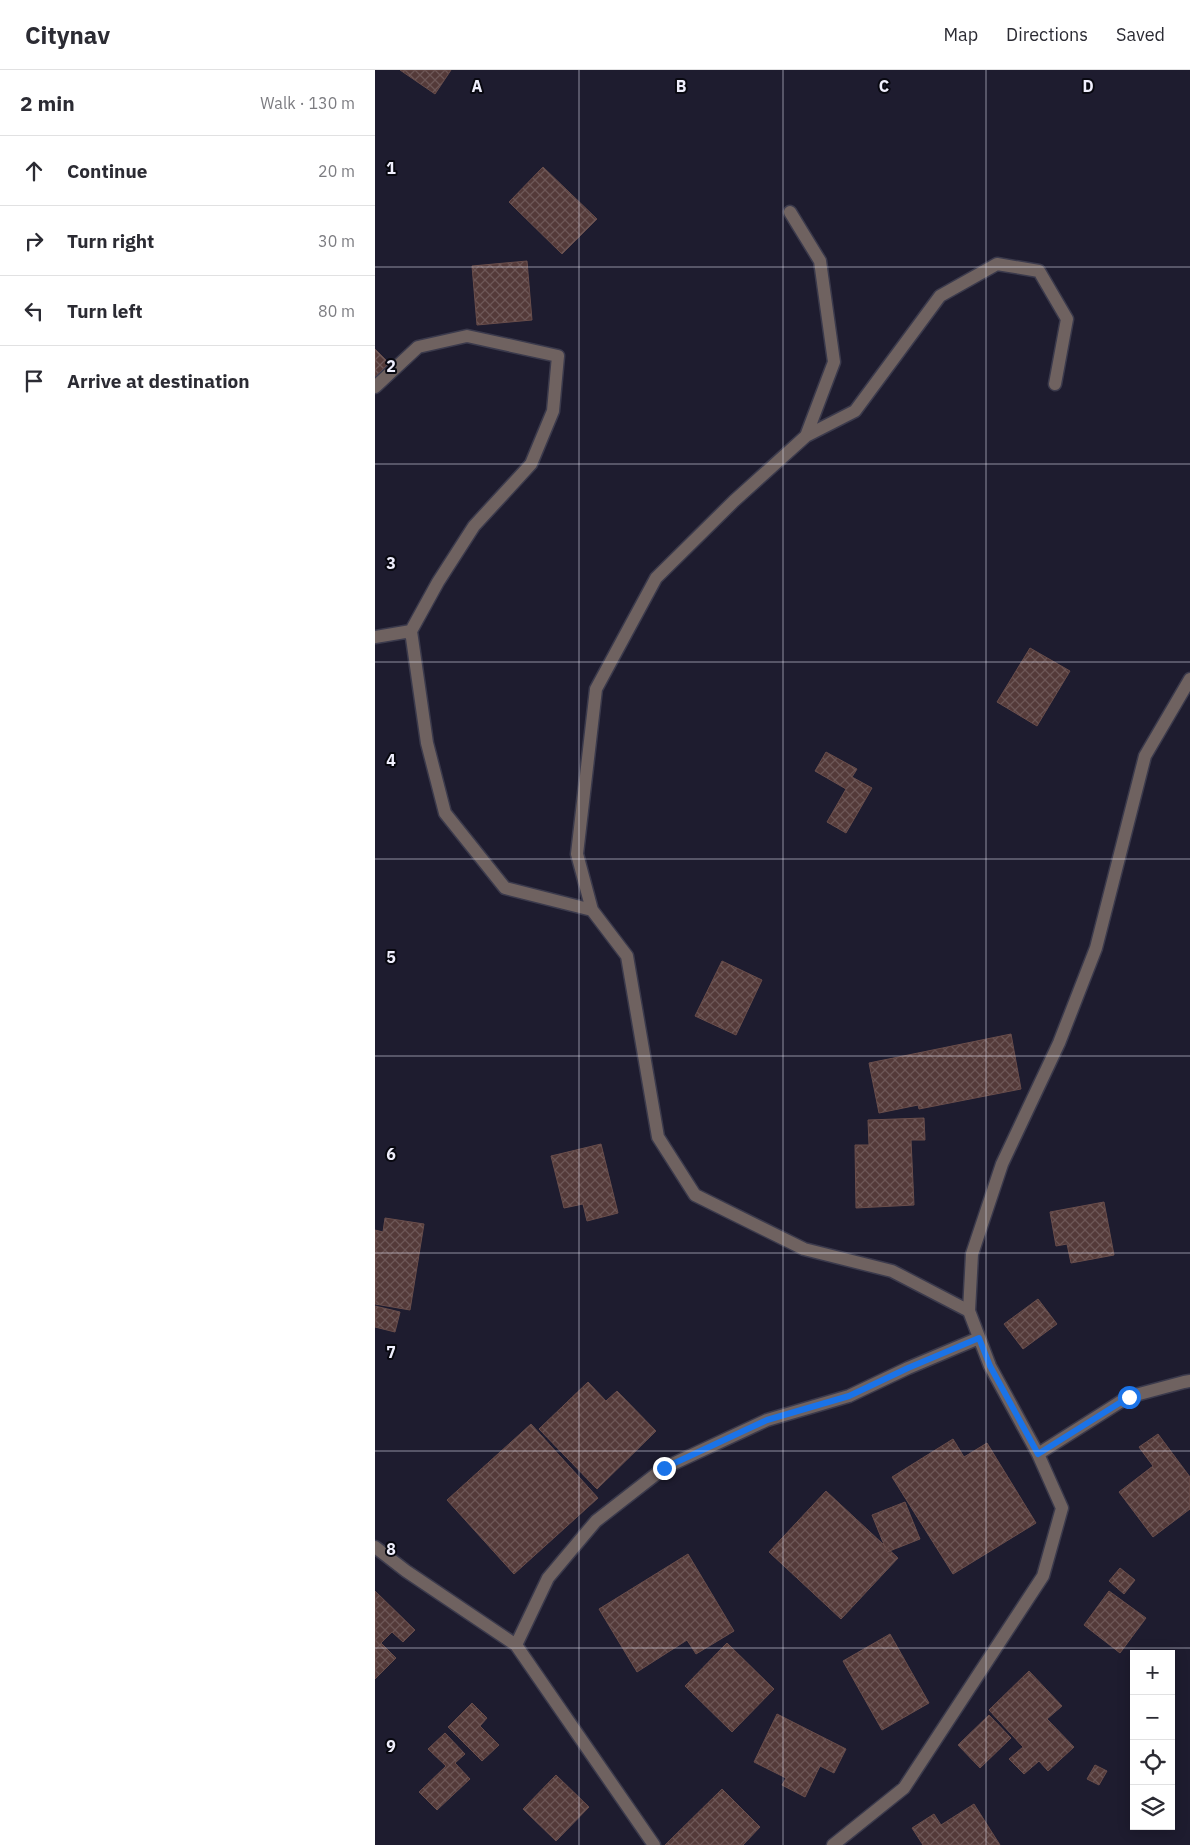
<!DOCTYPE html>
<html lang="en">
<head>
<meta charset="utf-8">
<style>
	:root { --surface:#fff; --page:#f7f7f7; --text:#2b2b33; --muted:#7c7c81; --line:#e1e1e2 }
	body { margin:0; font-family:"IBM Plex Sans",sans-serif; background:var(--page); color:var(--text) }
	.controls { position:absolute; right:15px; bottom:15px; display:grid; overflow:hidden; border-radius:0px; box-shadow:0 2px 12px #0003 }
	.controls button { width:45px; height:45px; display:grid; place-items:center; padding:0; border:0; border-bottom:1px solid var(--line); background:var(--surface); color:var(--text); font:25px sans-serif }
	.stop { position:absolute; width:15px; height:15px; margin:-11px; border:4px solid #1a73e8; border-radius:50%; background:#fff }
	.stop.end { background:#1a73e8; border-color:#fff; box-shadow:0 1px 5px #0008 }
	.list { margin:0; padding:0; list-style:none }
	h2 { display:flex; justify-content:space-between; align-items:center; height:65px; margin:0; padding:0 20px; font-size:21px }
	h2 small { font-size:16px; font-weight:400; color:var(--muted) }
	.list li { display:grid; grid-template-columns:32px 1fr auto; gap:15px; align-items:center; box-sizing:border-box; height:70px; padding:0 20px; border-top:1px solid var(--line) }
	.list b { display:block; font-size:19px; white-space:nowrap }
	.list em { font-size:16px; font-style:normal; color:var(--muted) }
	.icon { flex:none; width:28px; height:28px; fill:none; stroke:currentColor; stroke-width:2; stroke-linecap:round; stroke-linejoin:round }
	.map { position:relative; flex:none; width:815px; height:1775px; overflow:hidden }
	header { display:flex; align-items:center; gap:30px; box-sizing:border-box; height:70px; padding:0 25px; background:var(--surface); border-bottom:1px solid var(--line) }
	header strong { font-size:24px }
	nav { display:flex; gap:28px; margin-inline-start:auto; font-size:18px }
	main { display:flex }
	aside { flex:1; background:var(--surface) }
	.map>svg:first-child { display:block }
	.building { fill:url(#building-cross-hatch); stroke:#684d4b }
	.lines { fill:none; stroke-linecap:round; stroke-linejoin:round }
	.minor-casing { stroke:#3b3a4c; stroke-width:15 }
	.minor { stroke:#6f6260; stroke-width:12 }
	.route { stroke:#1a73e8; stroke-width:6 }
	.grid { fill:none; stroke:#f0effd; stroke-width:1; stroke-opacity:0.55 }
	.grid-label { font-size:16px; text-anchor:middle; font-weight:bold; fill:#f0effd; stroke:#080810; stroke-width:4; stroke-linejoin:round; paint-order:stroke }
</style>
</head>
<body>
<header>
<strong>Citynav</strong>
<nav><a>Map</a><a>Directions</a><a>Saved</a></nav>
</header>
<main>
<aside>
<h2>2 min<small>Walk · 130 m</small></h2>
<ul class="list">
<li><svg class="icon" aria-label="ahead" viewBox="0 0 24 24"><path d="M12 20V5M6 11l6-6 6 6"/></svg><div><b>Continue</b></div><em>20 m</em></li>
<li><svg class="icon" aria-label="right" viewBox="0 0 24 24"><path d="M7 20v-9h11M14 6l5 5-5 5"/></svg><div><b>Turn right</b></div><em>30 m</em></li>
<li><svg class="icon" aria-label="left" viewBox="0 0 24 24"><path d="M17 20v-9H6M10 6l-5 5 5 5"/></svg><div><b>Turn left</b></div><em>80 m</em></li>
<li><svg class="icon" aria-label="arrive" viewBox="0 0 24 24"><path d="M6 21V4h12l-3 4 3 4H6"/></svg><div><b>Arrive at destination</b></div></li>
</ul>
</aside>
<div class="map">
<svg width="815" height="1775" viewBox="0 0 815 1775">
	<defs>
		<pattern id="building-cross-hatch" width="8" height="8" patternUnits="userSpaceOnUse" patternTransform="scale(1.25)"><rect width="8" height="8" fill="#543a39"/><path d="M0 0l8 8M0 8l8-8" fill="none" stroke="#6d5757"/></pattern>
	</defs>
	<rect width="100%" height="100%" fill="#1e1c2f"/>
	<!-- building -->
	<path class="building" d="M25,0h51l-16,24z
		M168,97l54,52 -35,35 -53,-52z
		M152,191l5,59 -55,5 -5,-59z
		M0,279l14,14 -14,14z
		M655,578l40,23 -33,55 -40,-24z
		M451,682l31,17 -5,8 20,11 -26,45 -19,-11 19,-33 -31,-18z
		M347,891l40,19 -26,55 -41,-19z
		M636,964l10,55 -102,20 -1,-4 -39,8 -10,-50z
		M549,1048l1,22h-14l3,65 -58,3 -1,-63h14l-1,-25z
		M226,1074l17,69 -31,8 -4,-17 -19,4 -13,-52z
		M729,1132l10,53 -43,8 -4,-19 -11,2 -6,-34z
		M10,1148l39,6 -14,86 -35,-6v-74l8,2z
		M663,1229l19,25 -34,25 -19,-25z
		M0,1236l25,6 -5,20 -20,-5z
		M213,1312l18,19 11,-10 39,40 -59,58 -58,-60z
		M156,1354l67,74 -84,76 -67,-74z
		M783,1364l32,43v32l-37,28 -34,-45 34,-26 -14,-19z
		M578,1369l11,18 23,-14 49,80 -83,51 -61,-97z
		M451,1421l72,67 -57,61 -72,-67z
		M530,1432l15,37 -33,13 -15,-37z
		M313,1484l46,77 -38,23 -9,-14 -50,32 -38,-63z
		M745,1498l15,12 -11,14 -15,-13z
		M0,1521l40,39 -12,12 -11,-10 -11,11 15,15 -21,21z
		M734,1521l37,27 -26,35 -36,-28z
		M515,1564l39,69 -47,27 -39,-69z
		M352,1573l47,46 -42,43 -47,-46z
		M654,1601l33,35 -15,13 27,28 -26,24 -9,-10 -15,13 -15,-15 14,-12 -34,-37z
		M97,1633l15,15 -7,8 19,19 -17,16 -34,-34z
		M402,1644l69,35 -12,24 -14,-7 -15,31 -23,-12 4,-7 -32,-16z
		M614,1645l22,23 -31,30 -22,-23z
		M70,1663l20,21 -10,9 15,16 -33,31 -18,-18 27,-26 -18,-17z
		M720,1695l12,6 -8,14 -12,-6z
		M181,1705l33,32 -33,34 -33,-32z
		M347,1719l38,38 -17,18h-78z
		M599,1734l26,41h-77l-11,-17 22,-14 7,11z"/>
	<g class="lines">
		<!-- minor casing -->
		<g class="minor-casing">
			<path id="minor" d="M415,142l30,49 14,101 -28,74 -72,65 -78,77 -60,111 -19,165 15,56 35,46 31,181 37,58 109,54 88,22 77,40
				M0,317l43,-40 49,-11 91,20 -5,55 -22,53 -57,62 -36,56 -27,49
				M431,366l49,-25 85,-115 57,-32 42,7 28,48 -12,65
				M0,567l36,-6 16,112 18,70 60,75 87,22
				M663,1384l90,-57 56,-15 6,-1
				M0,1477l31,24 110,74 138,200
				M141,1575l32,-67 48,-57 68,-53 103,-48 82,-24 59,-28 71,-30
				M458,1775l71,-57 139,-212 19,-68 -24,-54 -48,-88 -21,-55 3,-57 30,-90 57,-121 37,-95 49,-192 45,-77"/>
		</g>
		<!-- minor -->
		<use href="#minor" class="minor"/>
	</g>
	<g class="lines">
		<!-- route -->
		<path class="route" d="M289,1398l103,-48 82,-24 59,-28 71,-30 11,28 48,88 91,-57"/>
	</g>
	<!-- grid -->
	<path class="grid" d="M204,0v1775M408,0v1775M611,0v1775M0,197h815M0,394h815M0,592h815M0,789h815M0,986h815M0,1183h815M0,1381h815M0,1578h815"/>
	<g class="grid-label">
		<text x="102" y="22">A</text>
		<text x="306" y="22">B</text>
		<text x="509" y="22">C</text>
		<text x="713" y="22">D</text>
		<text x="16" y="104">1</text>
		<text x="16" y="302">2</text>
		<text x="16" y="499">3</text>
		<text x="16" y="696">4</text>
		<text x="16" y="893">5</text>
		<text x="16" y="1090">6</text>
		<text x="16" y="1288">7</text>
		<text x="16" y="1485">8</text>
		<text x="16" y="1682">9</text>
	</g>
</svg>
<div class="controls">
<button>+</button>
<button>−</button>
<button><svg class="icon" aria-label="locate" viewBox="0 0 24 24"><circle cx="12" cy="12" r="6"/><path d="M12 2v4M12 18v4M2 12h4M18 12h4"/></svg></button>
<button><svg class="icon" aria-label="layers" viewBox="0 0 24 24"><path d="M12 4l9 5-9 5-9-5zM3 14l9 5 9-5"/></svg></button>
</div>
<div class="stop" style="left:754px;top:1327px"></div>
<div class="stop end" style="left:289px;top:1398px"></div>
</div>
</main>
</body>
</html>
